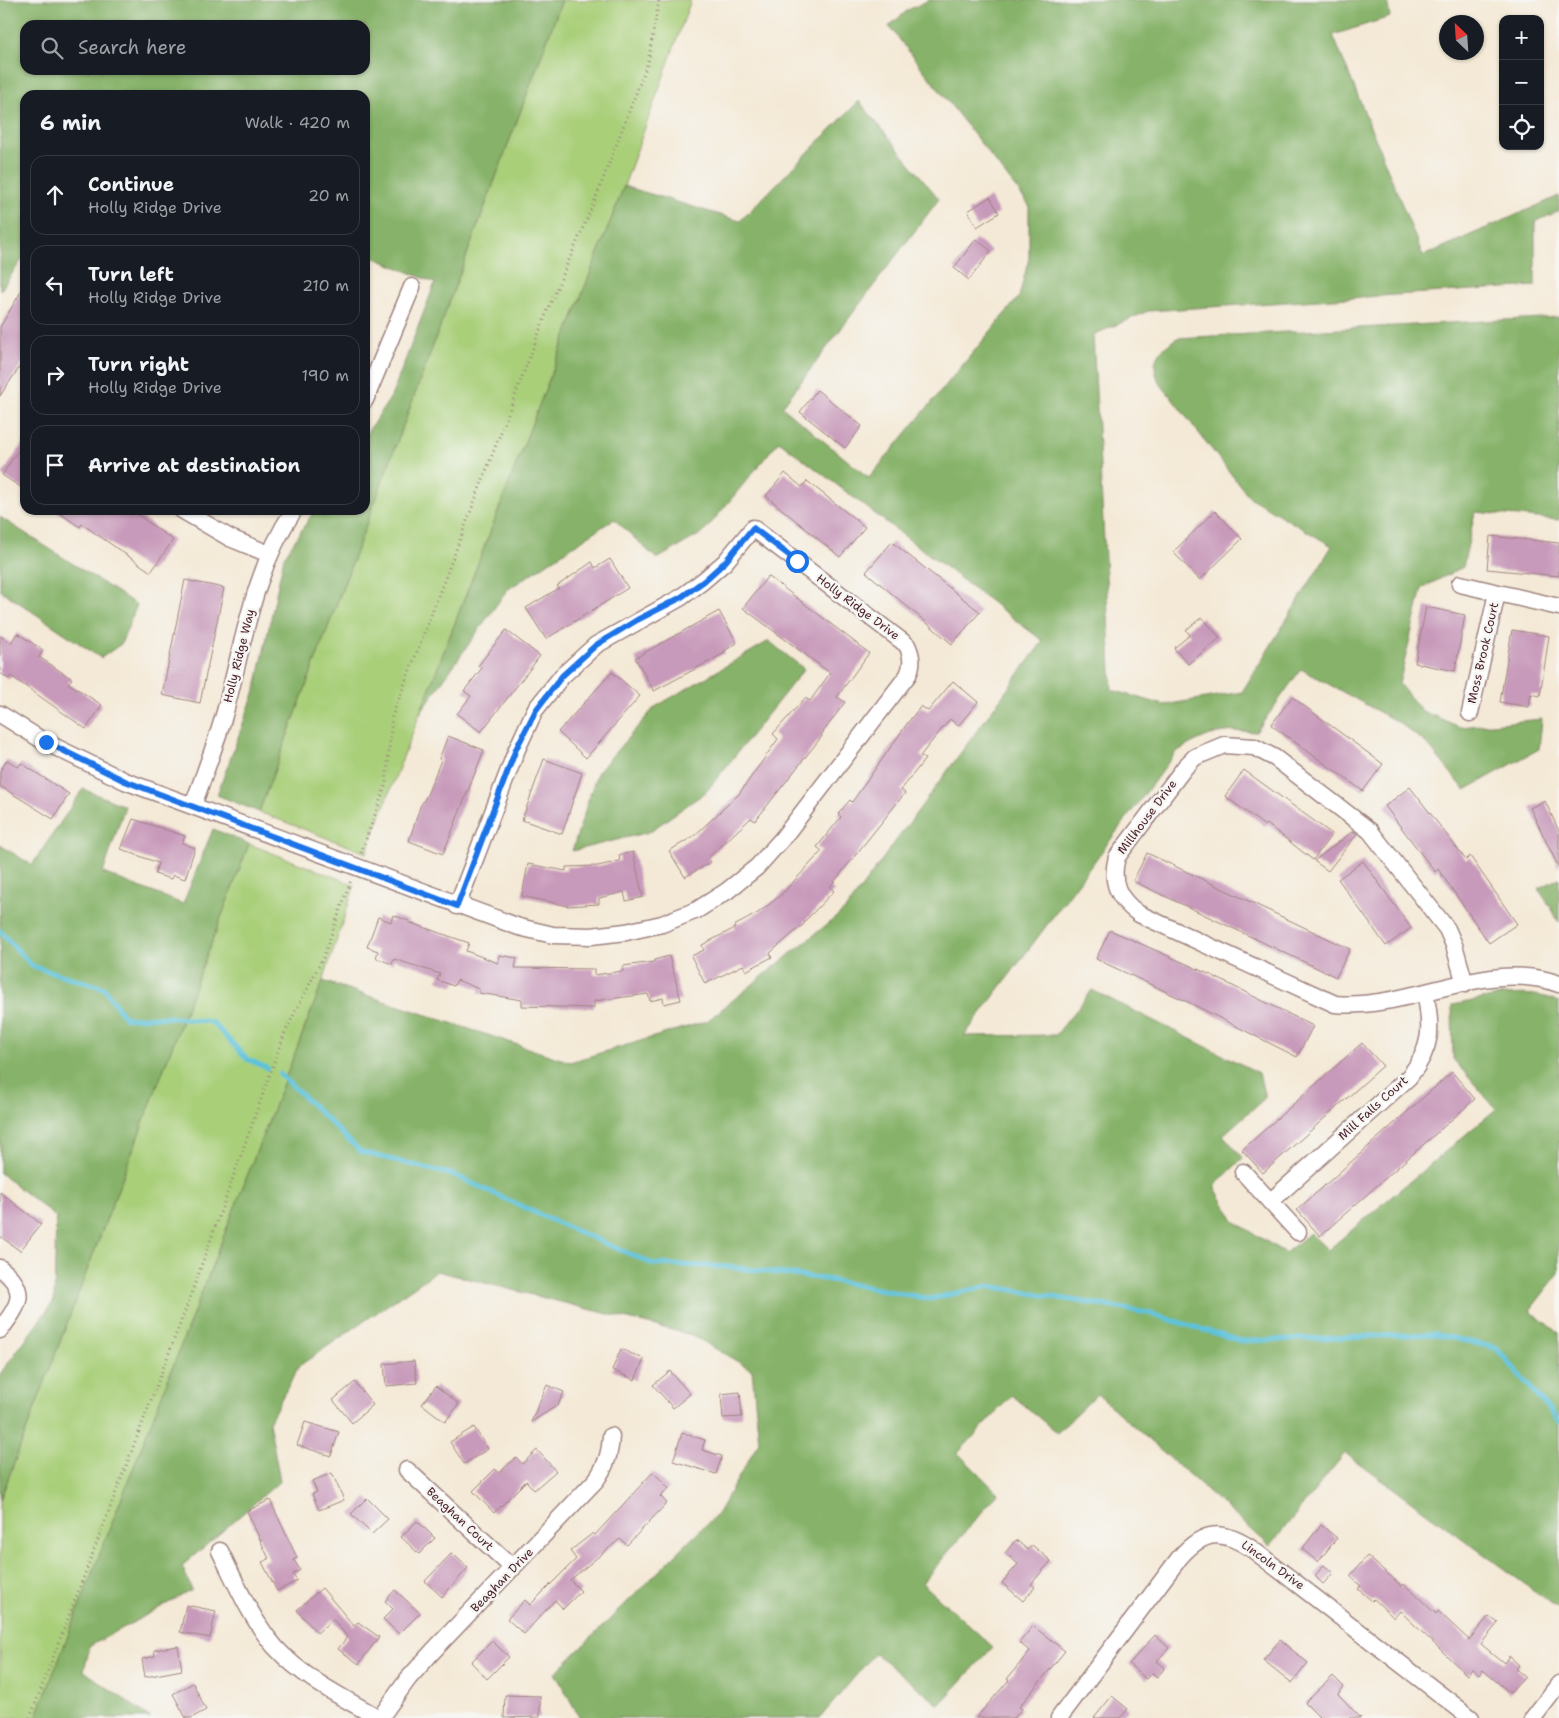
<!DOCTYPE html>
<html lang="en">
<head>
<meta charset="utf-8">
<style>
	:root { --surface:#171b24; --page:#20242c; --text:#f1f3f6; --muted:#9ea1a6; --line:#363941 }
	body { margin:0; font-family:"Shantell Sans",sans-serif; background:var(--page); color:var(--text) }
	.controls { position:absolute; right:15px; top:15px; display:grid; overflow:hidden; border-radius:10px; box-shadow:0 1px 4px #0004 }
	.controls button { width:45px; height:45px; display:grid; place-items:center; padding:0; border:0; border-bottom:1px solid var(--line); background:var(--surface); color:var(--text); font:25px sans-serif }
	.compass { position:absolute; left:1439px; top:15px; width:45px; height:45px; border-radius:50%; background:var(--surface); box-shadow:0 1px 4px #0004; rotate:335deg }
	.stop { position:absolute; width:15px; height:15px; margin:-11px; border:4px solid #1a73e8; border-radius:50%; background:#fff }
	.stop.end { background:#1a73e8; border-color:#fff; box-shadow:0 1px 5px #0008 }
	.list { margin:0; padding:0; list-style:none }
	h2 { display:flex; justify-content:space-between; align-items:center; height:65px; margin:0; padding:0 20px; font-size:21px }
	h2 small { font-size:16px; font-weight:400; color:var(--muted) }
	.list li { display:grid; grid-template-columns:32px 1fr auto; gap:15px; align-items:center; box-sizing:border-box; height:80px; margin:0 10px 10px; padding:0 10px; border:1px solid var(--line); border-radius:15px }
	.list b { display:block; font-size:19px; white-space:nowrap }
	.list p { margin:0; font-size:16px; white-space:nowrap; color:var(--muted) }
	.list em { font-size:16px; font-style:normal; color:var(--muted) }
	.icon { flex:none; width:28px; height:28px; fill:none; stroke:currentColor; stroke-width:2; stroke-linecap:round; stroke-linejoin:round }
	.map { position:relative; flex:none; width:1559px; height:1718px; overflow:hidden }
	.search { position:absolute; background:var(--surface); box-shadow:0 1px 4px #0004; left:20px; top:20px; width:350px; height:55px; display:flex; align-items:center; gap:12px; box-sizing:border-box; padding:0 18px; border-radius:15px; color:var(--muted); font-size:19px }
	.panel { position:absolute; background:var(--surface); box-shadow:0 1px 4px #0004; left:20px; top:90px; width:350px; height:425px; border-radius:15px }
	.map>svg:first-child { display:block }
	.green { fill:#a9cf79; stroke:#7a7752 }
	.forest { fill:#86b269; stroke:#68684a; fill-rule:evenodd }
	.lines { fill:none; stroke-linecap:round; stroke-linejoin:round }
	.stream { stroke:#5dc2db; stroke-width:5 }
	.building { fill:#c799ba }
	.street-casing { stroke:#9f8480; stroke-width:19 }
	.path { stroke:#9f8480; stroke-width:3; stroke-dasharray:1 4; stroke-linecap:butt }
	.street { stroke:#fff; stroke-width:16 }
	.route { stroke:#1a73e8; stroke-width:6 }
	.labels { text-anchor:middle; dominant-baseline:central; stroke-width:5; stroke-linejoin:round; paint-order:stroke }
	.street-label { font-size:12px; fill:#4a1f2b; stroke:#f6f6f2 }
</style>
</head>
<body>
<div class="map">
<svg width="1559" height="1718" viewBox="0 0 1559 1718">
	<rect width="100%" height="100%" fill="#f6f6f2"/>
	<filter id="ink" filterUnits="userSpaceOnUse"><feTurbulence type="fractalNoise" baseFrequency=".02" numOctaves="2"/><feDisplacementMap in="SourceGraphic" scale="10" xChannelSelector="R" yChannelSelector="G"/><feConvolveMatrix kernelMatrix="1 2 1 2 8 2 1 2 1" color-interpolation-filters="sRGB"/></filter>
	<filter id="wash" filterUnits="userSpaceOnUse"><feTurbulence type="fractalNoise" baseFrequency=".0096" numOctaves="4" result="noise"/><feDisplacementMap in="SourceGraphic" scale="20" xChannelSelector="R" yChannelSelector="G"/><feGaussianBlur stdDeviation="1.12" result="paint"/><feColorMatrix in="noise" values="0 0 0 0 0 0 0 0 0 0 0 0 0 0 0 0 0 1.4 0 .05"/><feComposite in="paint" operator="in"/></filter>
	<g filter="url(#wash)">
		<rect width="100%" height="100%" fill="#f4e9d6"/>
		<!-- green -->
		<path class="green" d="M562,0h129l-67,186 -258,667 -107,-41z
			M249,844l106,41 -32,96 -287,737h-36v-218z"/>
		<!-- forest -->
		<path class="forest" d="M0,0h562l-303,812 -42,-17 39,-107 28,-131 31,-47h50v-74l26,-39 44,-114 -70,-29v-159h-340v160l-25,36zM25,25h340v45h-340z
			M929,0h458l3,17 -57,18 90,221 136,-60v15l-24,11v64l-387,25 -55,24 19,355 52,15 78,-13 90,-146 -83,-49 -90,-115c-10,-23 0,-31 18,-44l382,-21v203l-84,-8 -12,55 -41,21 -23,96 23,27 38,16 82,-8 -3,30 -74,41 -38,-46 -26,-20 -100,-55 -45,63c-36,-3 -49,2 -80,20l-212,284 92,-1 36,-45 167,83 6,25 -42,37 20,23 -29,28 20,35 51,32 25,-20 18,17 168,-141 -43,-50 -1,-54c34,-6 74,-19 107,-3v271l-29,37 29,23v276l-214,-156 -75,93 -173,-152 -40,39 -45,-38 -54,58 40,40 -76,90 71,64 -54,58 -64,-52 -55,65h-240l-25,-45 163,-160 41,-71 -7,-72 -60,-35 -255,-64 -138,95 -30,56 11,59 -98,85 10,24 -102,56 -6,25 67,47h-115l287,-737 247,81 137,-41 138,-111 198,-269 -264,-200 -75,91 -47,27 -43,-40 -107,71 -87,123 204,-527 116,35 119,-120 80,98 -157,208 87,71 150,-181 10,-39v-53l-140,-179 19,-16z
			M0,517l137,88 -16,39 -20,14 -101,-68z
			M769,641l35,28 -98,123 -57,40 -77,19 25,-78 58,-66z
			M83,789l42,17 -22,67 80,31 30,-75 36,15 -249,656v-126l54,-73 2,-84 -56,-44v-328l32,20z
			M1559,878v45l-8,-16 -13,-18z"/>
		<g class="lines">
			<!-- stream -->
			<path class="stream" d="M0,931l32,35 72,22 21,30 42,-1 45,5 35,37 20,9
				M280,1074l81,78 93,23 104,48 95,41 77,3 95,12 105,20 59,-13 159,27 93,28 195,-7 60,14 63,73"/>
		</g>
		<g id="blocks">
			<!-- building -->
			<path class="building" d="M990,197l9,16 -22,14 -9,-16z
				M976,239l15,12 -22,29 -15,-12z
				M25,285v74l-25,37v-69z
				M817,390l45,36 -17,22 -45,-36z
				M25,440v50l-23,-15z
				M785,473l17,14 5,-6 58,46 -25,30 -74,-61z
				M55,510h76l42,30 -22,32 -69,-48 -2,3z
				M1215,511l27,28 -42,41 -27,-28z
				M1490,536l69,7v33l-72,-7z
				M892,542l88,70 -28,32 -86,-72z
				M610,559l18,29 -82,51 -20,-31 33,-20 -2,-2 35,-24 3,6z
				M768,576l101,77 -32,44 8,5 -24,33 1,1 -67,85 -4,-3 -43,40 3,4 -26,15 -16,-26 25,-15 45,-42 39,-55 -5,-5 32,-36 5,3 20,-28 -87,-65z
				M185,580l39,8 -24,115 -38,-8z
				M1426,607l39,8 -10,56 -40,-8z
				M719,611l18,32 -13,8 1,2 -71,38 -19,-33z
				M1202,617l18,21 -32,26 -14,-16 16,-13 -4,-5z
				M506,630l34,26 -59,76 -24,-18 14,-18 -7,-5 18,-23 -4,-2z
				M1512,630l37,6 -9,60 -9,-2 -2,13 -29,-5z
				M17,633l26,17 -4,7 33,22 -4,4 34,22 -16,24 -75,-53 -2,3 -9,-6v-37l11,7z
				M612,672l28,24 -54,62 -28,-26z
				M953,681l25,21 -20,24 -8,-7 -30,37 5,3 -24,31 4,3 -75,94 4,4 -30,31 1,1 -35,30 2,4 -26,14 -3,-6 -38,19 -14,-28 13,-6 -2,-5 33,-17 -1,-2 24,-13 23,-18 41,-44 -5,-4 24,-30 -3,-3 12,-14 2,2 57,-81 12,-15 7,5z
				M1292,697l91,67 -20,27 -92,-66z
				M448,736l36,14 -41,104 -34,-13 11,-34 7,-12 14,-35 -2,-1z
				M544,759l38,14 -20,61 -40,-14z
				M7,760l11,7 3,-4 48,31 -16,25 -53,-33v-15z
				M1244,770l88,64 -19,26 -46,-36 -2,2 -40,-30z
				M1410,787l56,73 4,-4 47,68 -28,19 -51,-74 -3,3 -50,-66z
				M1545,801l14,30v37l-29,-60z
				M133,819l52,17 -3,7 13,5 -10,31 -12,-4 -2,4 -16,-5 3,-11 -37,-14z
				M1353,831l4,3 -29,37 -14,-10z
				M633,852l10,45 -17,4 -2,-9 -25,6v6l-31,2 -46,-10 6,-32 38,7v-4l32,-1 22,-5 -1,-6z
				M1147,853l203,96 -14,28 -203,-96z
				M1363,861l48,67 -25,18 -48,-67z
				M393,915l16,6 -1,1 61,21 -3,8 32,12 1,-8 18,3 -2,10 79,1v6l29,-4v-5l31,-4v-2l15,-4 12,44 -17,4 -1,-6 -13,3 -2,-7 -54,7v7l-72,-2v-6l-43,-7v-4l-22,-9 -3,6 -17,-6 3,-6 -46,-15 -2,5 -16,-6 2,-7 -11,-4 11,-30 13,5z
				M1110,930l101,45 102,51 -16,31 -109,-55 -92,-43z
				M1362,1043l21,23 -120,107 -21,-23z
				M1452,1072l23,27 -155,137 -23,-26z
				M0,1192l41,32 -21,27 -20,-15z
				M621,1349l23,10 -9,21 -23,-10z
				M414,1361l3,22 -31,3 -2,-22z
				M670,1371l20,23 -17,14 -20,-23z
				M355,1382l18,23 -21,18 -19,-23z
				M547,1385l17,7 -6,13 -27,17z
				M436,1386l23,18 -14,18 -23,-18z
				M740,1392l2,25 -19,1 -2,-24z
				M305,1422l34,10 -8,24 -34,-11z
				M474,1427l14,22 -24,15 -14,-22z
				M682,1433l23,7 -3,10 20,6 -6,18 -43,-13z
				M537,1450l19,21 -22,19 -8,-9 -32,32 -21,-22 22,-22 4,4 17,-16 6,7z
				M653,1472l16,16 -9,8 7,7 -40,42 -7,-6 -50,41 11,11 -18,18 -8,-9 -31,34 -17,-15 18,-19 5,5 46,-46 -6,-8 23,-18 2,2z
				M332,1473l12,27 -25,10 -7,-16 5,-2 -5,-11z
				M367,1498l21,21 -16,15 -21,-20z
				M270,1500l27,58 -3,2 6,10 -7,4 4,7 -20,10 -15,-29 7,-3 -22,-48z
				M417,1521l18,17 -16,16 -18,-17z
				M1321,1525l16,13 -19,24 -16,-13z
				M1016,1540l12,10 4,-5 19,16 -20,23 4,3 -12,14 -21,-18 16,-19 -13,-11z
				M452,1553l16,15 -26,29 -17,-16z
				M1367,1556l35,30 2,-2 32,30 2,-3 31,29 20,-24 9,7 -17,21 23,19 5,-7 10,9 -3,4 9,8 -15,16 -27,-23 -4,5 -7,-6 -5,6 -67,-64 -6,7 -20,-19 -2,2 -14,-12 3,-3 -11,-10z
				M1324,1565l9,8 -10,11 -8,-8z
				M322,1588l32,38 4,-4 21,15 -20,27 -21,-15 9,-12 -14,-18 -16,14 -20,-23z
				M395,1590l25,23 -21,21 -16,-15 10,-10 -8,-8z
				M186,1605l30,6 -6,27 -30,-6z
				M1033,1626l32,25 -46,56 3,2 -8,9h-38l33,-38 -2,-1 23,-28 -11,-8z
				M1155,1635l14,13 -12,13 8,7 -8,9 -5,-4 -6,6 -17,-15z
				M1280,1640l28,23 -16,20 -29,-23z
				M492,1641l17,16 -22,22 -16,-17z
				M178,1646l4,24 -37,7 -3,-18 13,-3 -1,-6z
				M1333,1676l11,11 -6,7 23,24h-41l-15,-15z
				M193,1683l13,27 -15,8h-5l-13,-24z
				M505,1695l35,1v21l-36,1z
				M1112,1696l16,13 -8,9h-26z"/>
		</g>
	</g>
	<g filter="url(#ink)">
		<use href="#blocks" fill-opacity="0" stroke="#9f8480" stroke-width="1"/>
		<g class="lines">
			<!-- street casing -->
			<g class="street-casing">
				<path id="street" d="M365,400l47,-113
					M182,510l48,28 39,16
					M1460,584l99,23
					M1470,713l27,-120
					M0,714l45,28 80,39 394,146 34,8 38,1 35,-4 36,-8 35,-14 30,-19 30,-24 25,-28 126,-164c5,-11 4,-19 -1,-30l-154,-117 -28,34 -22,19 -23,17 -84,47 -34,31 -27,34 -18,39 -60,157
					M193,806c11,-32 24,-64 33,-98 18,-68 28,-138 68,-198
					M1465,984l-11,-39 -7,-16 -77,-98 -95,-73 -21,-11 -30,-2 -29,12 -10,10 -68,90c-7,25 1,42 22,57l196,90c74,7 152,-47 224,-20
					M1243,1172l55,60
					M1270,1202l139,-125c24,-30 23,-50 16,-85
					M0,1268c30,23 19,37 0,62
					M407,1470l106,98
					M220,1551c16,32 31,68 55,96 28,31 68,51 104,71
					M380,1718l28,-39 25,-28 163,-171c10,-14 14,-26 15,-44
					M1059,1718l121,-161c24,-27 42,-28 72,-8l219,169
					M1533,1718l26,-34"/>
			</g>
			<!-- path -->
			<path class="path" d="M361,853l25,-69 6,-67 156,-408 47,-109 53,-138 11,-62
				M30,1718l158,-415 97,-271 38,-74 28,-78"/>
			<!-- street -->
			<use href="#street" class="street"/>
		</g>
	</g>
	<g class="lines" filter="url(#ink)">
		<!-- route -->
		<path class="route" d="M46,742l79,39 332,125 59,-157 20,-39 26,-34 34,-31 41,-25 43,-22 24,-17 21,-19 28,-34 44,33"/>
	</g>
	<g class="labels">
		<!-- street labels -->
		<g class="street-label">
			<text transform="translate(858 607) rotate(37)">Holly Ridge Drive</text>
			<text transform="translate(1483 653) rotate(-77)">Moss Brook Court</text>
			<text transform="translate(239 656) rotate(-76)">Holly Ridge Way</text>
			<text transform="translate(1147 817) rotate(-53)">Millhouse Drive</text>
			<text transform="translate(1373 1108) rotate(-42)">Mill Falls Court</text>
			<text transform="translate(460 1519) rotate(43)">Beaghan Court</text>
			<text transform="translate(1273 1565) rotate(36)">Lincoln Drive</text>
			<text transform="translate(502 1580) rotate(-46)">Beaghan Drive</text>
		</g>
	</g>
</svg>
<div class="controls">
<button>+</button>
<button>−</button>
<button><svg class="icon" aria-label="locate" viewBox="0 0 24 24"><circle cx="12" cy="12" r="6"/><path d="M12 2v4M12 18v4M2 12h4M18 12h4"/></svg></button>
</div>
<svg class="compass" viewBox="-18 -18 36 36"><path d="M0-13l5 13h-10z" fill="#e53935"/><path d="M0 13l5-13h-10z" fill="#9ea1a6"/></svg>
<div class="stop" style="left:797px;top:561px"></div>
<div class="stop end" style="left:46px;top:742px"></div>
<div class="search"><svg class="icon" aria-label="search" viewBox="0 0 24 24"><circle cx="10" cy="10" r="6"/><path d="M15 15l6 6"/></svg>Search here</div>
<section class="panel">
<h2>6 min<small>Walk · 420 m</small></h2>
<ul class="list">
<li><svg class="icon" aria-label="ahead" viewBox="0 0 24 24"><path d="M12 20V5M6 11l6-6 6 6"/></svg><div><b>Continue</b><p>Holly Ridge Drive</p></div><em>20 m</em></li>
<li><svg class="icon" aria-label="left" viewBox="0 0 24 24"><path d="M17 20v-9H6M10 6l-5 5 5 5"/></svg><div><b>Turn left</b><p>Holly Ridge Drive</p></div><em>210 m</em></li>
<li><svg class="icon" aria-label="right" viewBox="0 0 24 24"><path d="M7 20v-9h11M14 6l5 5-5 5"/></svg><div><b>Turn right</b><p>Holly Ridge Drive</p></div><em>190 m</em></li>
<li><svg class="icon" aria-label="arrive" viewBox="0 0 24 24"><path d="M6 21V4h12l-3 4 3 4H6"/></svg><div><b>Arrive at destination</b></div></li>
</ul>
</section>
</div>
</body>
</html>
